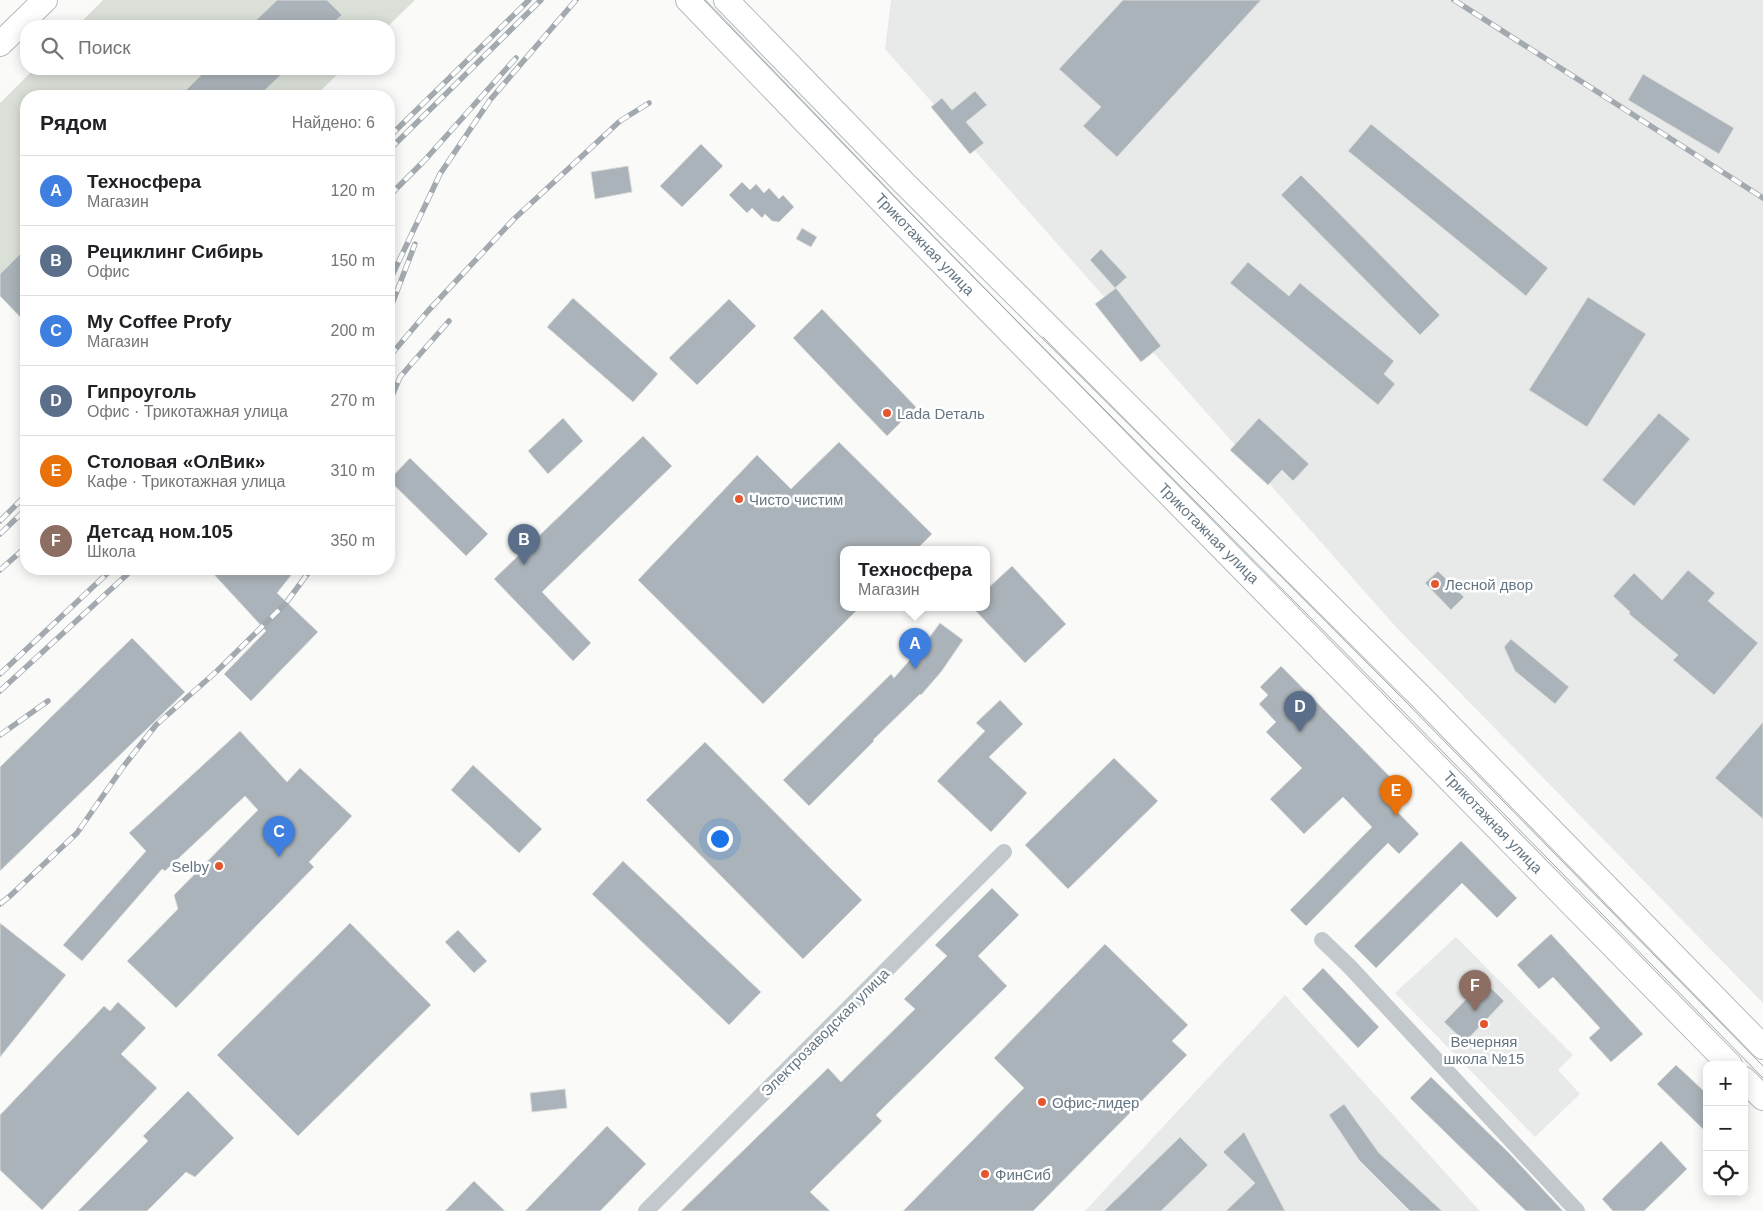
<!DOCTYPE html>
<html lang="ru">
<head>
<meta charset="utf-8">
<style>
	:root { --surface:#fff; --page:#f6f6f6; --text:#202124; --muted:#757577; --line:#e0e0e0; --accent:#d93025 }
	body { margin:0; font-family:Arial,sans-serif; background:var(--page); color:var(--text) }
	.controls { position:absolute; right:15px; bottom:15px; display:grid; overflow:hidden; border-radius:10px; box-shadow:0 2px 12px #0003 }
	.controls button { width:45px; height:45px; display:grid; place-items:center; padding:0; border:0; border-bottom:1px solid var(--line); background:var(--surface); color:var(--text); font:25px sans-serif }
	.you { position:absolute; left:719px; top:838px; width:18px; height:18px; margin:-12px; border:4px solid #fff; border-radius:50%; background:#1a73e8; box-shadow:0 0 0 8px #1a73e833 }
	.badge { display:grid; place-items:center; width:32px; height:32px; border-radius:50%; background:var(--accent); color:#fff; font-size:16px; font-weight:700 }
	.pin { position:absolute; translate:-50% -41px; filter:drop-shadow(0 1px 2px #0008) }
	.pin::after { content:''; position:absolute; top:26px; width:18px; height:15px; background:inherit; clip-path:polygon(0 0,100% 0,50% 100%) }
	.popup { position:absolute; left:840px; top:546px; width:150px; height:65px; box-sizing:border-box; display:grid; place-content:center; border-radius:10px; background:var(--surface); filter:drop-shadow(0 1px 4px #0005); font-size:16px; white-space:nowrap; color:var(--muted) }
	.popup b { font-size:19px; color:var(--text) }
	.popup::after { content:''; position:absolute; left:50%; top:100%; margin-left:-10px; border:10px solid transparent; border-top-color:var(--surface) }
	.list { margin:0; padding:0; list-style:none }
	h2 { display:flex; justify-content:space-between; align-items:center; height:65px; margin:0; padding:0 20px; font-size:21px }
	h2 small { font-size:16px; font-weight:400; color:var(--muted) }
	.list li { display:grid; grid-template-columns:32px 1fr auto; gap:15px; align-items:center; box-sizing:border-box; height:70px; padding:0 20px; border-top:1px solid var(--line) }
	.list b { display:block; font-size:19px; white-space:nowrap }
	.list p { margin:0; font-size:16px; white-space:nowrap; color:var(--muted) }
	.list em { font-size:16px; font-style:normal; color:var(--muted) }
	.icon { flex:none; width:28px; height:28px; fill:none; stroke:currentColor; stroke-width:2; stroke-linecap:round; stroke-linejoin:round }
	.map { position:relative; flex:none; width:1763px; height:1211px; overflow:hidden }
	.search { position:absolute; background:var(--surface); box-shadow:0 2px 12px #0003; left:20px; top:20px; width:375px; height:55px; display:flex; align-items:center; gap:12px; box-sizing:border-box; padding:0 18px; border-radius:20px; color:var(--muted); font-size:19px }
	.panel { position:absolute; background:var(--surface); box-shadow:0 2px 12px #0003; left:20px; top:90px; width:375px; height:485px; border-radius:20px }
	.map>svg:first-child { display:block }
	.built { fill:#e8e9e9 }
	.green { fill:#dadfd7 }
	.building { fill:#aab3b9; stroke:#dcdcda }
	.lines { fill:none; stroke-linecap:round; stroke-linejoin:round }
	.secondary-casing { stroke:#b3babf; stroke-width:26 }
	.street { stroke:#c3c8cc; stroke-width:16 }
	.secondary { stroke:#fff; stroke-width:24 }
	.tram { stroke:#a2aab0; stroke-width:1 }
	.rail-casing { stroke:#a2aab0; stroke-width:5.5 }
	.rail { stroke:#fff; stroke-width:4; stroke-dasharray:11; stroke-linecap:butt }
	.poi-dot { fill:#e4572e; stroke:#fff; stroke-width:2 }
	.labels { text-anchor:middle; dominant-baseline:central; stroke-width:5; stroke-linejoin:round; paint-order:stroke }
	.street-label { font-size:15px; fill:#657683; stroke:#fff }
	.poi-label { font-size:15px; fill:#657683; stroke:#fff; text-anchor:start }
</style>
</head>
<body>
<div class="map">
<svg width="1763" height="1211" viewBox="0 0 1763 1211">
	<rect width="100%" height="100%" fill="#fafaf8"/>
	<!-- built -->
	<path class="built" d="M891,0h872v1003l-367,-376 -511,-578z
		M1456,937l117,118 -15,15 22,24 -45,43 -140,-144z
		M1285,995l195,216h-395z"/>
	<!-- green -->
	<path class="green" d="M103,0h312l-27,26h-311z
		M34,69h309l-28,27h-289v217l-26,-25v-185z"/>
	<!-- building -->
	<path class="building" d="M277,0h50l15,15 -12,11h-80z
		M1123,0h138l-144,157 -34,-31 18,-19 -42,-38z
		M207,69h80l-28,27h-79z
		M1643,74l91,54 -15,26 -91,-54z
		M975,91l12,14 -21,17 18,21 -14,11 -39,-47 11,-9 10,12z
		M1371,124l177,144 -22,28 -178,-145z
		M701,144l22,22 -41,41 -22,-21z
		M628,166l4,26 -37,7 -4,-27z
		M1301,175l139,140 -20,20 -139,-140z
		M742,182l8,8 6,-6 8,9 5,-5 10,11 4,-4 11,12 -15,15 -7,-1 -7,-7 -3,4 -10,-10 -5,5 -18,-18z
		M802,228l15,9 -6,10 -15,-8z
		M26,248v75l-26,-27v-22z
		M1101,249l26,28 -12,11 -25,-28z
		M1248,262l41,34 11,-13 94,78 -10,13 11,10 -17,21 -148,-122z
		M1116,288l45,58 -20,16 -46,-58z
		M1588,297l58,37 -59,93 -58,-37z
		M573,298l85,76 -25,28 -86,-75z
		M729,299l27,27 -59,59 -28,-27z
		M822,309l94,98 -29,29 -94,-98z
		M1659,413l31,26 -56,67 -32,-26z
		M563,418l20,23 -35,33 -20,-23z
		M1259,418l50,46 -16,17 -11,-11 -14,15 -38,-35z
		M643,436l29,30 -130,126 49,51 -18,18 -79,-82z
		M839,442l93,92 -16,16h-72v58h15l-96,96 -125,-124 119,-125 34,34z
		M410,458l78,76 -22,22 -77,-76z
		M1012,566l54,58 -41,39 -52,-55h13v-18z
		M209,569h87l-19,24 41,39 -67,69 -27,-27 42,-43z
		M1688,570l27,23 -7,8 50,42 -44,52 -41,-35 5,-5 -49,-41 1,-2 -17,-16 21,-23 28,27z
		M1438,571l26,26 -13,13 -26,-27z
		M940,623l23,17 -22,32 -20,23 -1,-1 -47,46 1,1 -65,65 -26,-26 108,-106 3,4 22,-25 1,1z
		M132,638l53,54 -185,179v-104z
		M1511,639l58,48 -14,17 -40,-33 -11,-24z
		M1281,666l120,122 -14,13 32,33 -20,20 -11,-11 -82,83 -16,-16 82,-83 -29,-30 -39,37 -34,-35 32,-31 -36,-36 10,-10 -17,-18 9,-9 -8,-8z
		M1000,700l23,24 -34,33 38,36 -36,39 -54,-51 48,-50 -9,-8z
		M1763,722v97l-48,-41z
		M240,731l47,51 13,-14 52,48 -43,46 5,5 -138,141 -49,-47 51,-52 -4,-14 84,-85 -13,-14 -80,75 -3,-2 -80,92 -19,-16 83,-94 -17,-18z
		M705,742l157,158 -59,59 -157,-159z
		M1114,758l44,43 -90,88 -43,-44z
		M473,765l69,64 -23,24 -68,-63z
		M1461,841l56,57 -20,20 -35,-35 -86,85 -22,-22z
		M623,861l138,131 -32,33 -137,-131z
		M992,888l27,27 -41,41 29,30 -131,129 6,6 -72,71 20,19h-149l147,-143 13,14 74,-73 -11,-10 43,-43 -12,-11z
		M0,923l66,52 -66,82z
		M350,923l81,82 -133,131 -81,-81z
		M458,930l29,31 -13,12 -29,-31z
		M1551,934l92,100 -32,28 -22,-24 11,-10 -47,-51 -14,12 -22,-24z
		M1105,944l83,81 -16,16 15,14 -154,156h-130l121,-123 -30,-30z
		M1323,968l56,59 -21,21 -56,-59z
		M1484,981l20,20 -39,41 -21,-20z
		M118,1002l28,26 -25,26 36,34 -115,122 -42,-40v-55l104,-109 6,5z
		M1676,1065l31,29v39l-50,-49z
		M1431,1077l78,76 54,58h-37l-116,-113z
		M565,1089l2,19 -35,4 -2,-19z
		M188,1091l46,47 -39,39 -9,-5 -39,39h-69l70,-70 -5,-5z
		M1344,1104l35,49 63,58h-32l-51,-51 -30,-45z
		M607,1126l39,38 -46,47h-75z
		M1244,1132l41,79h-59l29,-28 -32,-31z
		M1180,1137l28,28 -47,46h-57z
		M1661,1141l26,28 -43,42h-31l-11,-12z
		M474,1181l31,30h-60z"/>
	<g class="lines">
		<!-- secondary casing -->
		<g class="secondary-casing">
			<path id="secondary" d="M688,0l212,220 830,845
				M726,0l177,182 518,515 342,350
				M0,44l45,-44
				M1744,1079l19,19"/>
		</g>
		<!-- street -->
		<path class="street" d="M1322,940l27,26 228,245
			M646,1211l358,-359"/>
		<!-- secondary -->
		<use href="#secondary" class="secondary"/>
		<!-- tram -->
		<path class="tram" d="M704,0l204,211 486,491 369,376
			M1043,337l356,358 364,371"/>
		<!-- rail casing -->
		<g class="rail-casing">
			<path id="rail" d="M1454,0l309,198
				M389,137l140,-137
				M389,150l152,-150
				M389,196l35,-35 92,-103
				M389,282l51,-108 50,-74 86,-100
				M389,312l26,-68
				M389,357l39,-46 86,-92 106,-98 29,-18
				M389,403l11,-26 49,-56
				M0,521l26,-26
				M0,534l26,-25
				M0,570l26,-23
				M0,674l112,-105
				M0,691l133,-122
				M0,735l48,-34
				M0,904l10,-8 67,-63 46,-66 33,-42 61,-54 69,-68 25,-34"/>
		</g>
		<!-- rail -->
		<use href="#rail" class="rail"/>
	</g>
	<!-- markers -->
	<g class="poi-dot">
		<circle cx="887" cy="413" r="5"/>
		<circle cx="739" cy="499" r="5"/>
		<circle cx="1435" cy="584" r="5"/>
		<circle cx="219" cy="866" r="5"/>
		<circle cx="1484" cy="1024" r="5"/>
		<circle cx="1042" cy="1102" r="5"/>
		<circle cx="985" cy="1174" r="5"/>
	</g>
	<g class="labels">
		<!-- street labels -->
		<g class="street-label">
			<text transform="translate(925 244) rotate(46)">Трикотажная улица</text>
			<text transform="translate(1209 533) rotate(45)">Трикотажная улица</text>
			<text transform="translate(1493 822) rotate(46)">Трикотажная улица</text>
			<text transform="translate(825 1032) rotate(-45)">Электрозаводская улица</text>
		</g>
		<!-- poi labels -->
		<g class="poi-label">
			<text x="897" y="413">Lada Dеталь</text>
			<text x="749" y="499">Чисто чистим</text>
			<text x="1445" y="584">Лесной двор</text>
			<text x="209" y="866" text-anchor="end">Selby</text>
			<text x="1484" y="1041" text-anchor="middle">Вечерняя<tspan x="1484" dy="17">школа №15</tspan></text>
			<text x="1052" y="1102">Офис-лидер</text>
			<text x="995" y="1174">ФинСиб</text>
		</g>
	</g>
</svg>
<div class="controls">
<button>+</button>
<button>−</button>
<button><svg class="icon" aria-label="locate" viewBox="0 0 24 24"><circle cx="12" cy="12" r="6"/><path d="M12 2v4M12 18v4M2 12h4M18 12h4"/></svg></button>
</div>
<div class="you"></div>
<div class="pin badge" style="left:915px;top:669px;background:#3f7fe0">A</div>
<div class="popup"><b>Техносфера</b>Магазин</div>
<div class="pin badge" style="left:524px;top:565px;background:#5c6f8a">B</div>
<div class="pin badge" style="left:279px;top:857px;background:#3f7fe0">C</div>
<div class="pin badge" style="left:1300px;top:732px;background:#5c6f8a">D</div>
<div class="pin badge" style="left:1396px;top:816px;background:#e8710a">E</div>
<div class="pin badge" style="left:1475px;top:1011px;background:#8d6e63">F</div>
<div class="search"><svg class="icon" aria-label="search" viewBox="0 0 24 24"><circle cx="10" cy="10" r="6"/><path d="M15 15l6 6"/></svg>Поиск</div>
<section class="panel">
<h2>Рядом<small>Найдено: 6</small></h2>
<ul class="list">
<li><span class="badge" style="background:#3f7fe0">A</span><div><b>Техносфера</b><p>Магазин</p></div><em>120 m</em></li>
<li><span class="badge" style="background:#5c6f8a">B</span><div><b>Рециклинг Сибирь</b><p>Офис</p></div><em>150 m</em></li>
<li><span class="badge" style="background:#3f7fe0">C</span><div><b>My Coffee Profy</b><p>Магазин</p></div><em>200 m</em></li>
<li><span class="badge" style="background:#5c6f8a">D</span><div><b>Гипроуголь</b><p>Офис · Трикотажная улица</p></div><em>270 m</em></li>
<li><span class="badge" style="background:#e8710a">E</span><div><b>Столовая «ОлВик»</b><p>Кафе · Трикотажная улица</p></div><em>310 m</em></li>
<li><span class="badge" style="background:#8d6e63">F</span><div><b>Детсад ном.105</b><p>Школа</p></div><em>350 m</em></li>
</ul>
</section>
</div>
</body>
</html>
